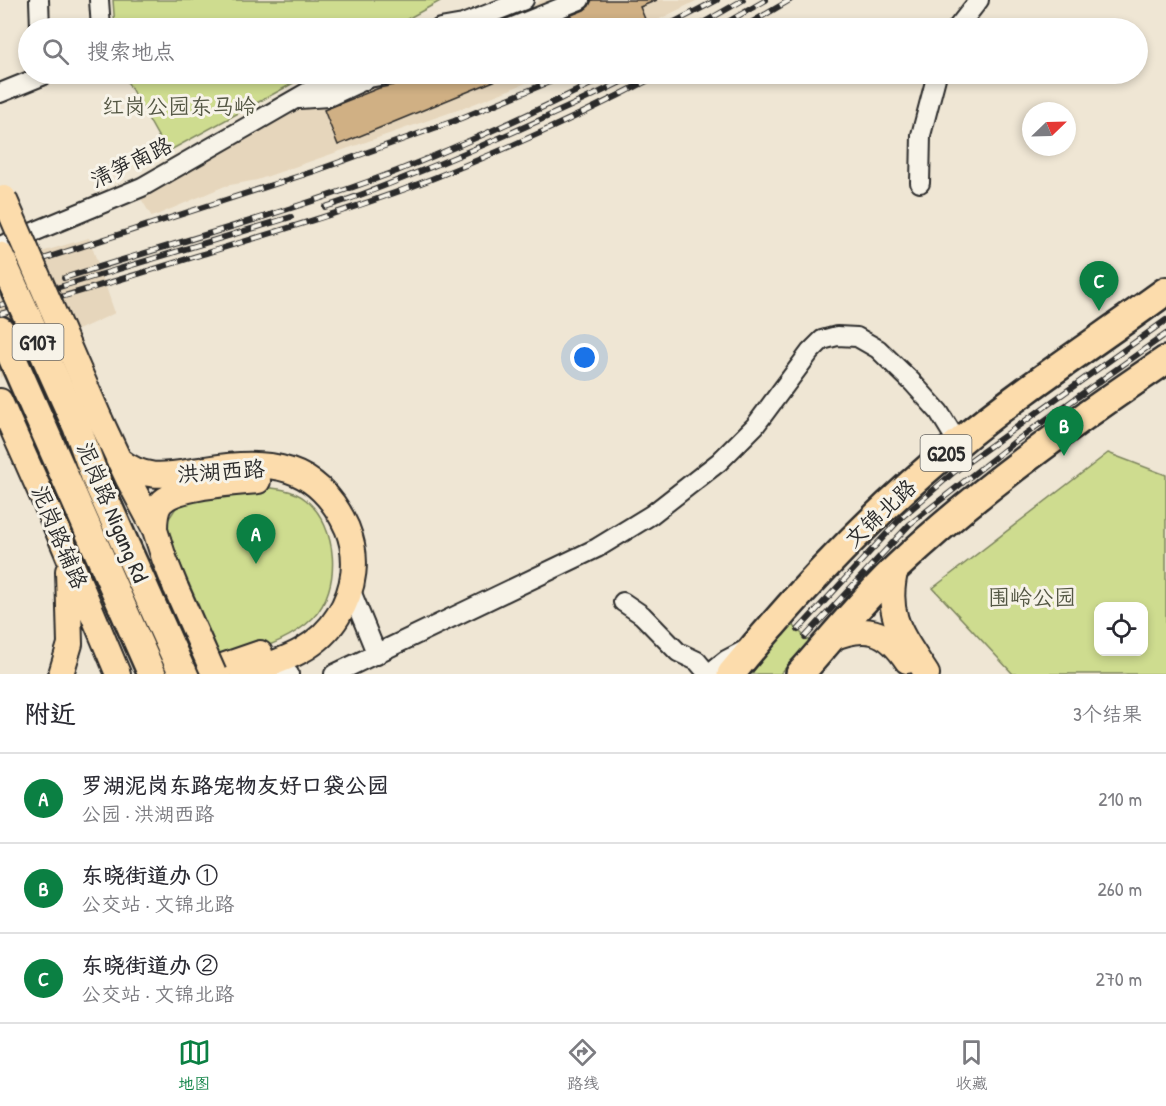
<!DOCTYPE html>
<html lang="zh">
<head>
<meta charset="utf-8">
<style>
	:root { --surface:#fff; --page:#f7f7f7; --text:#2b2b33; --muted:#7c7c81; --line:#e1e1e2; --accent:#0b8043 }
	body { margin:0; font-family:"Patrick Hand","LXGW WenKai TC",sans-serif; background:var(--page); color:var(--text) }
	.controls { position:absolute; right:18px; bottom:18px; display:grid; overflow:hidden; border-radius:12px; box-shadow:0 3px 9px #0003 }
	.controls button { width:54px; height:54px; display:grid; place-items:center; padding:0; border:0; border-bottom:2px solid var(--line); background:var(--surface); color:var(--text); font:30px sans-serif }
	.compass { position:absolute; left:1022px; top:102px; width:54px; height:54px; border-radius:50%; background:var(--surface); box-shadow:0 3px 9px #0003; rotate:67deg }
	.you { position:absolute; left:585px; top:358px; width:21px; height:21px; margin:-15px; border:4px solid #fff; border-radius:50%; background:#1a73e8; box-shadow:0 0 0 9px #1a73e833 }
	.badge { display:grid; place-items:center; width:39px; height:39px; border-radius:50%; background:var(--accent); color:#fff; font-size:20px; font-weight:700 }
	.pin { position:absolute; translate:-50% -50px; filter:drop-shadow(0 2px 3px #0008) }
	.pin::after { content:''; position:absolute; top:32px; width:21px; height:18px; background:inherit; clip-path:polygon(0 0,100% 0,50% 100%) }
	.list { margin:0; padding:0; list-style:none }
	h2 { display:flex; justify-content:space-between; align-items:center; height:78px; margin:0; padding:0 24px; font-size:26px }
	h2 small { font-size:20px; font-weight:400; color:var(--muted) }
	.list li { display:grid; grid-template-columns:39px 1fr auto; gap:18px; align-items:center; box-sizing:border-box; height:90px; padding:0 24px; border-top:2px solid var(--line) }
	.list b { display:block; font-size:22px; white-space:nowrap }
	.list p { margin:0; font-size:20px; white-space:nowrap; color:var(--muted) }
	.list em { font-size:20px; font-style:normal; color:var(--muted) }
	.icon { flex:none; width:33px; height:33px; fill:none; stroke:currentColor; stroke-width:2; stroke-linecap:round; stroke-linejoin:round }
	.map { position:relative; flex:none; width:1166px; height:674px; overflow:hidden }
	.search { position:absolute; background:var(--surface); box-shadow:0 3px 9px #0003; left:18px; right:18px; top:18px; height:66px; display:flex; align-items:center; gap:15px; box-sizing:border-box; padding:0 21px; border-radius:33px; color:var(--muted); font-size:22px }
	.sheet { height:348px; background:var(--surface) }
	nav { display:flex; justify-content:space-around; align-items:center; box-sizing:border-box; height:84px; border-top:2px solid var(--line); background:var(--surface); font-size:16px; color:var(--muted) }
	nav a { display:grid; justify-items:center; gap:3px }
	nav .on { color:var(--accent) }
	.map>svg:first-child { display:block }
	.built { fill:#e6d6bc }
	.green { fill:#cedc8f; stroke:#7c845d; stroke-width:1.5; fill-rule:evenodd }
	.building { fill:#d0b084; stroke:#2b2b2b; stroke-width:1.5 }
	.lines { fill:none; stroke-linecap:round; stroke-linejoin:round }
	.minor-casing { stroke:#2b2b2b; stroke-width:22 }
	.major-casing { stroke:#2b2b2b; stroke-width:28 }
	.highway-casing { stroke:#2b2b2b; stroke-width:32 }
	.minor { stroke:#f7f3e8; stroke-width:18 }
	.major { stroke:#fcdcac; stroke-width:24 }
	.highway { stroke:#fcdcac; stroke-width:27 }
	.rail-casing { stroke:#2b2b2b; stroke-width:6 }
	.rail { stroke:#f7f3e8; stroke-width:4; stroke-dasharray:11; stroke-linecap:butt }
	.major-bridge-casing { stroke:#2b2b2b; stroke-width:28; stroke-linecap:butt }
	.highway-bridge-casing { stroke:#2b2b2b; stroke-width:32; stroke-linecap:butt }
	.major-bridge { stroke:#fcdcac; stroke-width:24 }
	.highway-bridge { stroke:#fcdcac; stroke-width:27 }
	.labels { text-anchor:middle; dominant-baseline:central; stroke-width:6; stroke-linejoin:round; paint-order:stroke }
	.shield { fill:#f7f3e8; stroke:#686764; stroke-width:1.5 }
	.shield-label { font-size:21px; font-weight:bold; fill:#2b2b2b }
	.park-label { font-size:22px; fill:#545744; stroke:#f7f3e8 }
	.street-label { font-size:22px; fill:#2b2b2b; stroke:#f7f3e8 }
</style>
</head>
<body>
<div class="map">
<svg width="1166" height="674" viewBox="0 0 1166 674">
	<rect width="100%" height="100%" fill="#efe6d4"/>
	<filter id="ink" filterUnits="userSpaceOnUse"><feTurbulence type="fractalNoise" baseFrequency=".0167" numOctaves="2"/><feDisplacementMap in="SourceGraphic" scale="12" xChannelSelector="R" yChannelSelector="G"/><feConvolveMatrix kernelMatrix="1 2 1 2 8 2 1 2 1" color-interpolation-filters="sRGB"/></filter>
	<g filter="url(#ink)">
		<!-- built -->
		<path class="built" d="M541,0h157l-56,28h-174l61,-19z
			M354,74h195l-83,33 -209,73 -32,6 -73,31 -12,-20z
			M89,238l26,75 -89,41 -26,24v-114z"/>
		<!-- green -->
		<path class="green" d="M113,0h329l-51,28h-276z
			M123,74h187l-143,78z
			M1108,453l58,22v199h-153l-80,-86zM1098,606h46v46h-46z
			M258,487c16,1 35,2 48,13 32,26 36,88 7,118 -24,24 -59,32 -90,44l-55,-127v-15l11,-17z
			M792,624l18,18 -30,32h-29z"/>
		<!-- building -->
		<path class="building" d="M592,0h65l-17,7 5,12 -24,9h-82l45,-18 5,-4z
			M413,74h98l-173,71 -14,-35 55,-22 15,-3 7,-7z"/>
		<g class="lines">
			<!-- minor casing -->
			<g class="minor-casing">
				<path id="minor" d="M39,0l1,28
					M99,0l2,28
					M440,28l23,-4 61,-24
					M510,28l70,-28
					M957,28l22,-28
					M0,93l42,-17v-2
					M299,99l29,-2 41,-19 22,-4
					M920,183l1,-48 16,-61
					M0,246l142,-59 197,-113
					M351,591l26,64
					M623,602l19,13 36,37 19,9 11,13
					M261,667l28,7
					M334,674l263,-126 54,-33 68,-53 36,-36 55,-74 12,-12 15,-4 20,1 21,12 34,33 27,30 19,31
					M708,674l18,-14 19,-10"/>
			</g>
			<!-- major casing -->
			<g class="major-casing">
				<path id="major" d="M0,401l59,133 59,140
					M100,419l28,60 27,51 9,28 12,30
					M118,459c29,24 53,15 87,10 64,-10 113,-6 142,59 12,29 8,61 -9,88 -21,35 -58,45 -95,58
					M155,530c0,-10 0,-20 6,-27 14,-17 76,-20 97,-22
					M896,568c-12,48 6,67 31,106
					M830,639c35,-15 56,-10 77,22
					M61,674l9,-30 -2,-73
					M199,674l61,-21"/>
			</g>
			<!-- highway casing -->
			<g class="highway-casing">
				<path id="highway" d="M0,330l152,344
					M77,427l18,50 88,197
					M731,674c68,-83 143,-162 226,-230 66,-55 139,-102 209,-153
					M800,674c32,-36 63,-75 98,-108 82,-77 175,-143 268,-206"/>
			</g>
			<!-- minor -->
			<use href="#minor" class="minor"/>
			<!-- major -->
			<use href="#major" class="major"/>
			<!-- highway -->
			<use href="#highway" class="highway"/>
			<!-- rail casing -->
			<g class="rail-casing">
				<path id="rail" d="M663,28l54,-28
					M694,28l49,-28
					M717,28l49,-28
					M742,28l48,-28
					M325,207c40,-12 78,-29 116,-44 67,-28 132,-57 196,-89
					M0,273l315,-102 139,-50 115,-47
					M64,278c110,-35 226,-66 333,-107 73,-29 144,-62 214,-97
					M0,305l291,-88
					M0,314c72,-19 142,-41 213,-63 65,-20 131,-39 195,-63 86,-33 171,-71 252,-114
					M798,630l103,-112 53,-46 212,-152
					M805,637l105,-113 103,-81 153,-109"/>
			</g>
			<!-- rail -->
			<use href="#rail" class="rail"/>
			<!-- major-bridge casing -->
			<g class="major-bridge-casing">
				<path id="major-bridge" d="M4,198l96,221
					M176,588l38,86"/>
			</g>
			<!-- highway-bridge casing -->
			<g class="highway-bridge-casing">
				<path id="highway-bridge" d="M0,256l77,171"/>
			</g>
			<!-- major-bridge -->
			<use href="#major-bridge" class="major-bridge"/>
			<!-- highway-bridge -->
			<use href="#highway-bridge" class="highway-bridge"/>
		</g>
	</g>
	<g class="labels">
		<!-- shield labels -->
		<g class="shield">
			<rect x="12.5" y="324" width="51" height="36" rx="4.5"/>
			<rect x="920.5" y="435" width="51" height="36" rx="4.5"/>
		</g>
		<g class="shield-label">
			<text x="38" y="342">G107</text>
			<text x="946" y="453">G205</text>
		</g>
		<!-- park labels -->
		<g class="park-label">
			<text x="179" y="106">红岗公园东马岭</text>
			<text x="1032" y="597">围岭公园</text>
		</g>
		<!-- street labels -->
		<g class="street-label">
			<text transform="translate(131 162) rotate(-26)">清笋南路</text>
			<text transform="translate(221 471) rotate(-4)">洪湖西路</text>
			<text transform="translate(113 512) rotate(67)">泥岗路 Nigang Rd</text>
			<text transform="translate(880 513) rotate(-43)">文锦北路</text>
			<text transform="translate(60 537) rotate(67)">泥岗路辅路</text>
		</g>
	</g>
</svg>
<div class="controls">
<button><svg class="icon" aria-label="locate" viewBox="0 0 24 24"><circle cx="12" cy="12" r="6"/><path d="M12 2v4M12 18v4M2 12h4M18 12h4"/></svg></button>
</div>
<svg class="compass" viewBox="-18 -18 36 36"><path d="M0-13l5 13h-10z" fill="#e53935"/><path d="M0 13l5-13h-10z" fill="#7c7c81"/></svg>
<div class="you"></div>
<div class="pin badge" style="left:256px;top:564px">A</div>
<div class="pin badge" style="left:1064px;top:456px">B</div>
<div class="pin badge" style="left:1099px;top:311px">C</div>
<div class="search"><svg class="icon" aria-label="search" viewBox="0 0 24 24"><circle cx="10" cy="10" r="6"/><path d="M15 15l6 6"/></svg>搜索地点</div>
</div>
<section class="sheet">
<h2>附近<small>3个结果</small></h2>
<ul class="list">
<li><span class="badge">A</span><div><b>罗湖泥岗东路宠物友好口袋公园</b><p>公园 · 洪湖西路</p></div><em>210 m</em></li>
<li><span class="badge">B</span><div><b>东晓街道办 ①</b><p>公交站 · 文锦北路</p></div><em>260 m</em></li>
<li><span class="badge">C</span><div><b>东晓街道办 ②</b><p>公交站 · 文锦北路</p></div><em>270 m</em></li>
</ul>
</section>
<nav>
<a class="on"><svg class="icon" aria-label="map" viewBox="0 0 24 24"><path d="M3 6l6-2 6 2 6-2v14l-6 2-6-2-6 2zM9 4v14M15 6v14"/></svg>地图</a>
<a><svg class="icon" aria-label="directions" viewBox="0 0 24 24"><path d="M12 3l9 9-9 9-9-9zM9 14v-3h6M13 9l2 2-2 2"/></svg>路线</a>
<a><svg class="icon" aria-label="saved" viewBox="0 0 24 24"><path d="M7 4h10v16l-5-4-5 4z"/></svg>收藏</a>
</nav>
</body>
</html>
